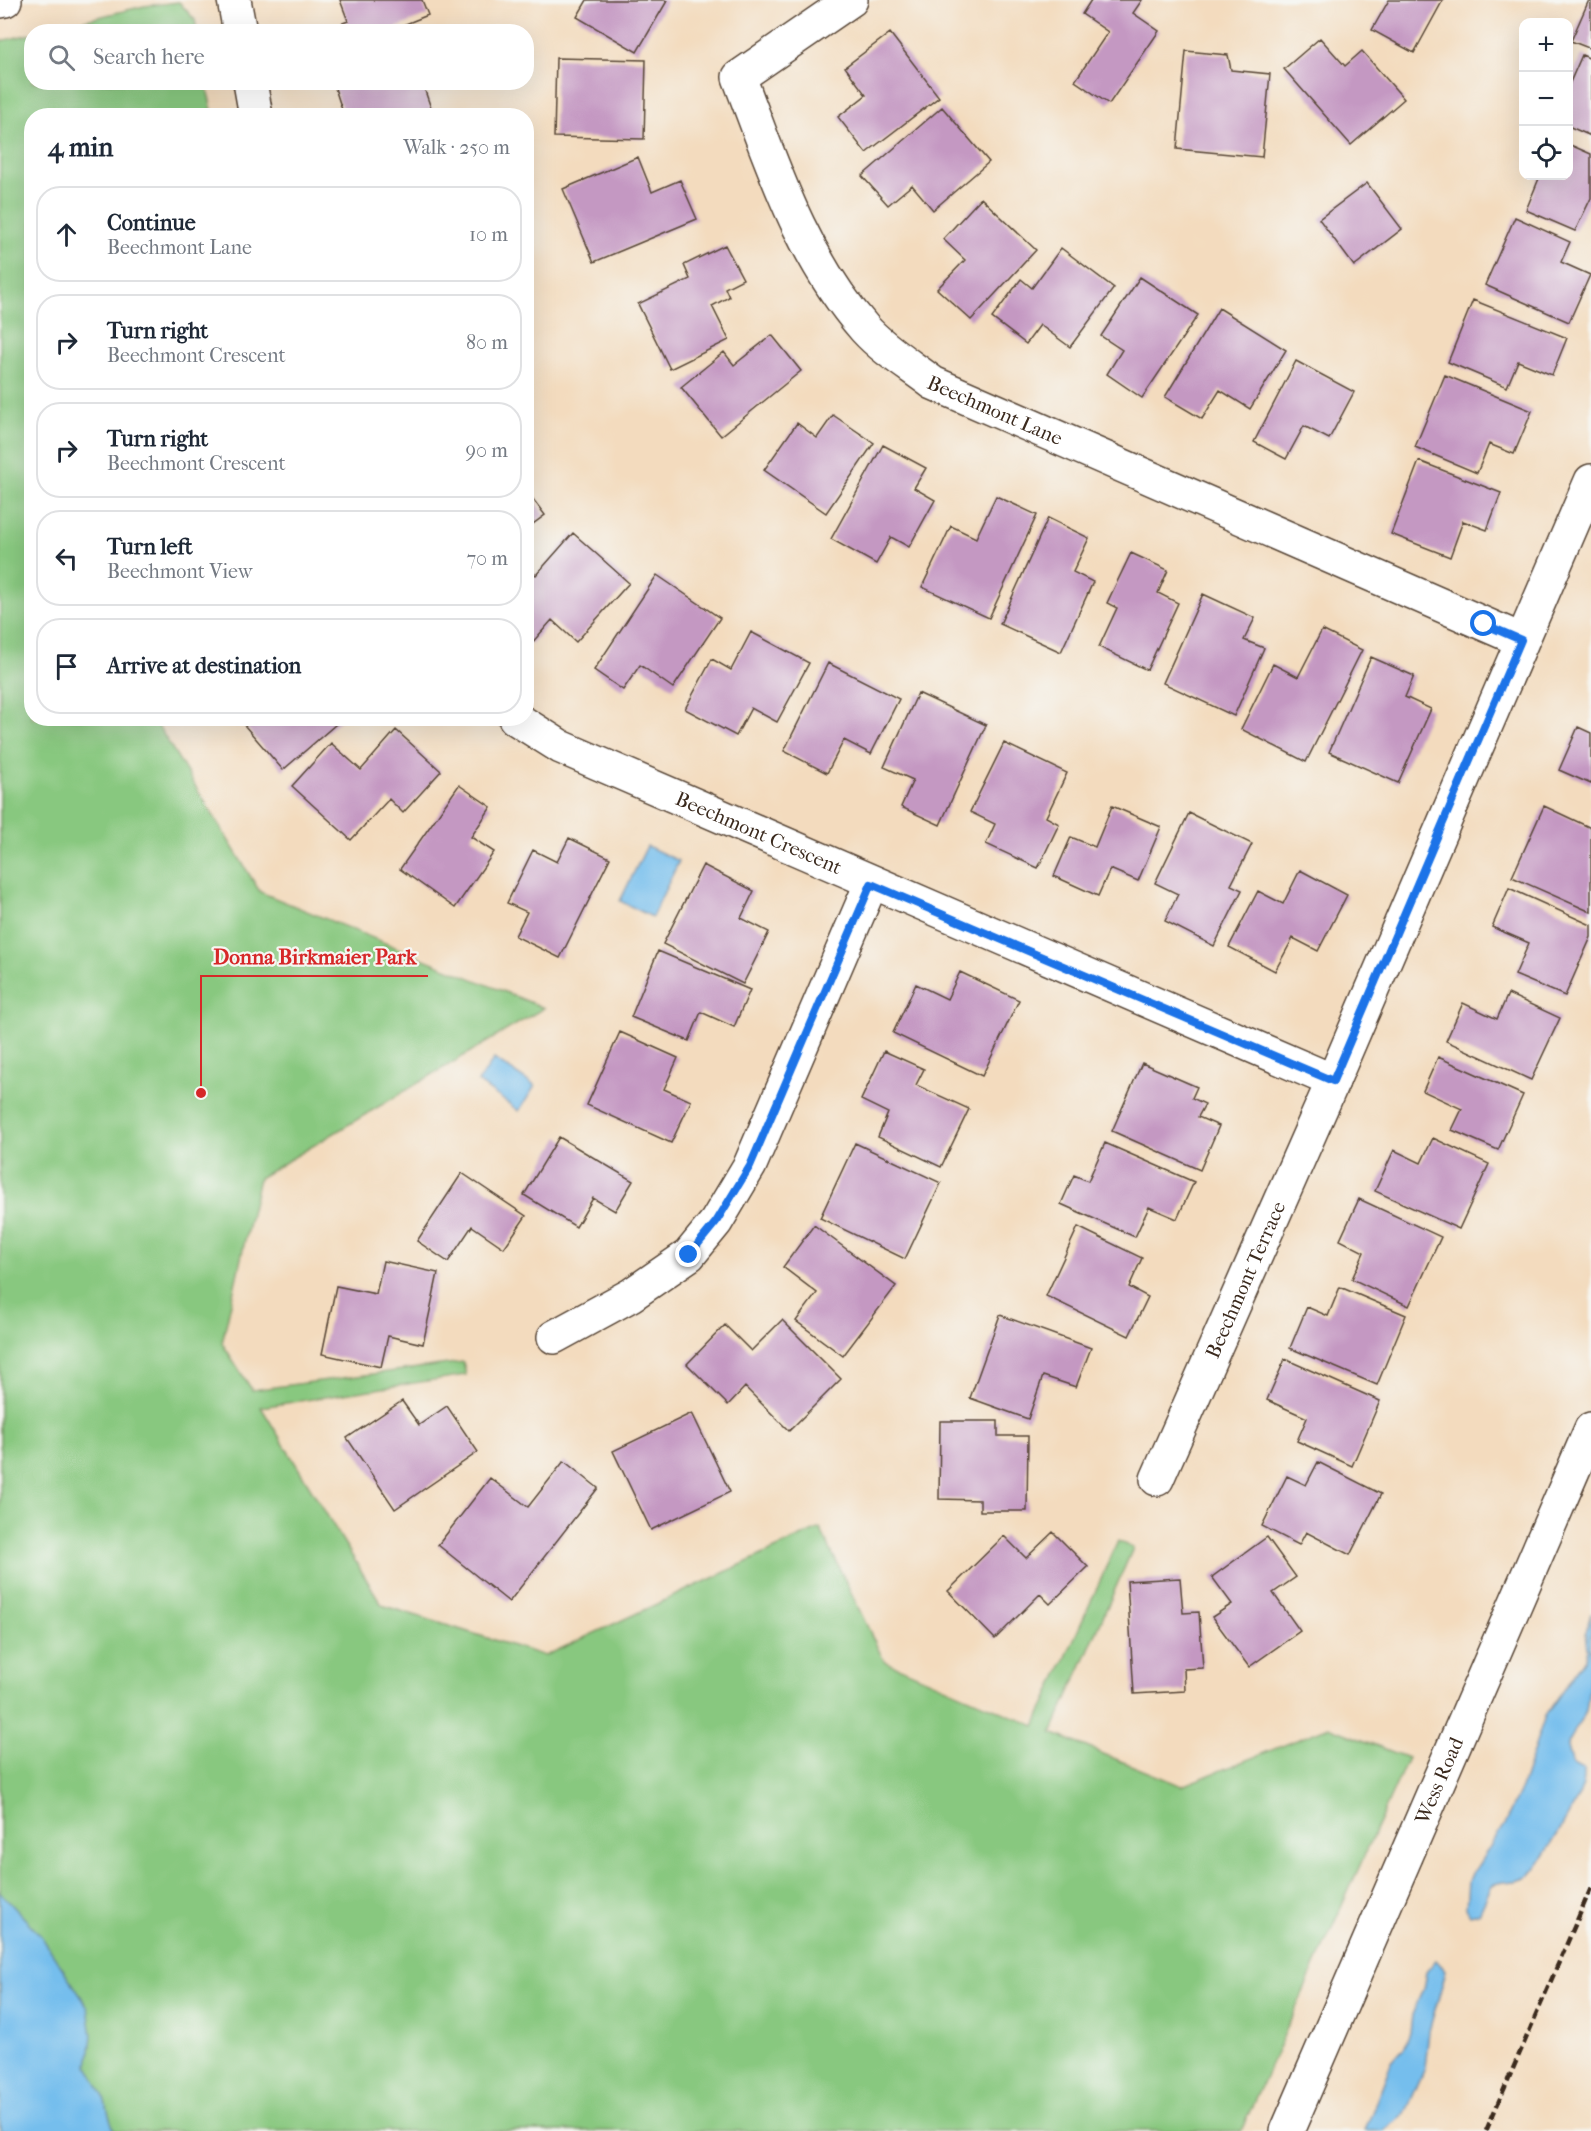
<!DOCTYPE html>
<html lang="en">
<head>
<meta charset="utf-8">
<style>
	:root { --surface:#fff; --page:#f6f6f7; --text:#1f2937; --muted:#747a83; --line:#e0e1e3 }
	body { margin:0; font-family:"IM FELL French Canon",serif; background:var(--page); color:var(--text) }
	.controls { position:absolute; right:18px; top:18px; display:grid; overflow:hidden; border-radius:12px; box-shadow:0 6px 24px #0002 }
	.controls button { width:54px; height:54px; display:grid; place-items:center; padding:0; border:0; border-bottom:2px solid var(--line); background:var(--surface); color:var(--text); font:30px sans-serif }
	.stop { position:absolute; width:18px; height:18px; margin:-14px; border:4px solid #1a73e8; border-radius:50%; background:#fff }
	.stop.end { background:#1a73e8; border-color:#fff; box-shadow:0 2px 6px #0008 }
	.list { margin:0; padding:0; list-style:none }
	h2 { display:flex; justify-content:space-between; align-items:center; height:78px; margin:0; padding:0 24px; font-size:26px }
	h2 small { font-size:20px; font-weight:400; color:var(--muted) }
	.list li { display:grid; grid-template-columns:39px 1fr auto; gap:18px; align-items:center; box-sizing:border-box; height:96px; margin:0 12px 12px; padding:0 12px; border:2px solid var(--line); border-radius:24px }
	.list b { display:block; font-size:22px; white-space:nowrap }
	.list p { margin:0; font-size:20px; white-space:nowrap; color:var(--muted) }
	.list em { font-size:20px; font-style:normal; color:var(--muted) }
	.icon { flex:none; width:33px; height:33px; fill:none; stroke:currentColor; stroke-width:2; stroke-linecap:round; stroke-linejoin:round }
	.map { position:relative; flex:none; width:1591px; height:2131px; overflow:hidden }
	.search { position:absolute; background:var(--surface); box-shadow:0 6px 24px #0002; left:24px; top:24px; width:510px; height:66px; display:flex; align-items:center; gap:15px; box-sizing:border-box; padding:0 21px; border-radius:24px; color:var(--muted); font-size:22px }
	.panel { position:absolute; background:var(--surface); box-shadow:0 6px 24px #0002; left:24px; top:108px; width:510px; height:618px; border-radius:24px }
	.map>svg:first-child { display:block }
	.green { fill:#88c87f; stroke:#62794e; stroke-width:1.5 }
	.water { fill:#74beed; stroke:#587486; stroke-width:1.5 }
	.building { fill:#c498c2 }
	.lines { fill:none; stroke-linecap:round; stroke-linejoin:round }
	.minor-casing { stroke:#574536; stroke-width:36 }
	.tertiary-casing { stroke:#574536; stroke-width:36 }
	.minor { stroke:#fff; stroke-width:33 }
	.tertiary { stroke:#fff; stroke-width:33 }
	.rail { stroke:#3b2a1e; stroke-width:4.5; stroke-dasharray:9 4.5; stroke-linecap:butt }
	.route { stroke:#1a73e8; stroke-width:8 }
	.labels { text-anchor:middle; dominant-baseline:central; stroke-width:4.5; stroke-linejoin:round; paint-order:stroke }
	.street-label { font-size:20px; fill:#3b2a1e; stroke:#f6f6f2 }
	.leader { fill:none; stroke:#d62828; stroke-width:2 }
	.callout-dot { fill:#d62828; stroke:#f6f6f2; stroke-width:2 }
	.callout-label { font-size:21px; text-anchor:middle; font-weight:bold; fill:#d62828; stroke:#f6f6f2; stroke-width:4.5; stroke-linejoin:round; paint-order:stroke }
</style>
</head>
<body>
<div class="map">
<svg width="1591" height="2131" viewBox="0 0 1591 2131">
	<rect width="100%" height="100%" fill="#f6f6f2"/>
	<filter id="ink" filterUnits="userSpaceOnUse"><feTurbulence type="fractalNoise" baseFrequency=".0167" numOctaves="2"/><feDisplacementMap in="SourceGraphic" scale="12" xChannelSelector="R" yChannelSelector="G"/><feConvolveMatrix kernelMatrix="1 2 1 2 8 2 1 2 1" color-interpolation-filters="sRGB"/></filter>
	<filter id="wash" filterUnits="userSpaceOnUse"><feTurbulence type="fractalNoise" baseFrequency=".008" numOctaves="4" result="noise"/><feDisplacementMap in="SourceGraphic" scale="24" xChannelSelector="R" yChannelSelector="G"/><feGaussianBlur stdDeviation="1.35" result="paint"/><feColorMatrix in="noise" values="0 0 0 0 0 0 0 0 0 0 0 0 0 0 0 0 0 1.4 0 .05"/><feComposite in="paint" operator="in"/></filter>
	<g filter="url(#wash)">
		<rect width="100%" height="100%" fill="#f3dbbe"/>
		<!-- green -->
		<path class="green" d="M179,2l16,18 2,11h-156l103,-25z
			M31,34l1,48 174,1 7,32 -181,1v602l122,1 106,173 284,116 -285,170 -37,165 30,47 211,-28 3,13 -205,32 121,198 163,51 275,-128 64,133 151,65 83,-185 15,7 -81,185 130,53 147,-59 79,31 -167,373h-1241v-2090z"/>
		<!-- water -->
		<path class="water" d="M647,846l32,15 -27,56 -32,-16z
			M494,1059l41,27 -16,25 -41,-29z
			M1591,1612c0,31 0,70 -5,99 -2,7 -15,23 -19,33l6,21 11,6c0,4 0,10 -1,14 -5,15 -43,83 -56,92 -11,7 -23,2 -35,8l-13,28 -9,2 -4,-7 2,-27 37,-58 16,-35 24,-72 39,-56 4,-11 -2,-17z
			M0,1892l41,44 47,71 4,29 -4,30 15,29 11,36h-114z
			M1436,1960l10,11 -17,60 -4,37 -20,46 -22,17h-18l26,-68 13,-15 6,-15 2,-18 11,-26 3,-17z"/>
		<g id="blocks">
			<!-- building -->
			<path class="building" d="M340,0h82l6,15 -42,17h-66l28,-11z
				M587,0h78l2,1 -30,51 -60,-35z
				M1091,0h51l-9,13 26,18 -50,73 -34,-23 33,-49 -26,-18z
				M1389,0h54l-29,53 -42,-23z
				M1589,0h2v49l-20,-8z
				M890,33l49,64 -73,56 -28,-36 28,-22 -21,-28z
				M1320,38l25,28 17,-15 42,48 -53,46 -67,-76z
				M1186,51l42,4 3,15 39,4 -8,83 -85,-8z
				M1582,55l9,4v77l-23,-10v-39z
				M556,58l90,2 -2,79 -90,-2z
				M333,82h89l11,32 -62,2 -1,-3 -26,3z
				M942,107l47,55 -56,48 -21,-25 -24,20 -26,-29z
				M1568,144l23,10v44l-16,33 -49,-21 14,-34h28z
				M638,157l14,35 28,-12 17,39 -103,43 -31,-73z
				M1367,183l35,46 -48,37 -35,-47z
				M981,198l55,52 -65,70 -34,-31 28,-29 -22,-21z
				M1515,217l55,25 -9,20 29,13 -21,47 -84,-37z
				M725,245l18,34 -18,9 4,9 -17,9 17,34 -59,29 -32,-65 52,-25 -6,-14z
				M1061,248l53,40 -44,59 -30,-22 -14,19 -34,-26 29,-39 11,9z
				M1140,277l58,38 -56,83 -35,-24 15,-24 -21,-14z
				M1473,300l94,38 -15,37 -34,-14 -11,26 -59,-25z
				M1219,308l67,42 -36,59 -30,-19 -18,29 -37,-22z
				M772,335l29,36 -80,65 -40,-49 43,-35 10,13z
				M1296,361l58,31 -25,47 -25,-13 -18,33 -32,-17z
				M1445,375l87,36 -18,43 -25,-10 -12,29 -62,-26z
				M833,415l41,28 -48,70 -62,-43 33,-47 20,15z
				M883,445l43,23 -12,20 21,12 -26,47 -18,-10 -15,27 -45,-25z
				M1419,461l82,32 -14,37 -24,-9 -13,36 -59,-23z
				M526,490l19,25 -19,14z
				M996,496l41,19 -48,103 -67,-31 29,-61 25,12z
				M1048,518l41,20 -16,34 20,10 -32,70 -61,-28z
				M573,533l56,50 -53,59 -24,-22 -21,24 -5,-4v-73l10,8z
				M1131,553l37,17 -10,23 20,10 -31,67 -48,-23 18,-39 -10,-5z
				M657,575l63,43 -47,70 -33,-23 -17,25 -29,-20z
				M1203,594l52,24 -11,22 20,8 -30,68 -71,-33z
				M1322,630l40,20 -56,112 -65,-33 32,-65 25,13z
				M751,632l58,31 -32,59 -26,-14 -15,28 -51,-27 27,-50 19,11z
				M1371,657l43,19 -9,21 26,12 -33,74 -69,-31z
				M828,663l71,36 -28,55 -27,-14 -17,33 -43,-22z
				M918,693l68,32 -46,100 -39,-18 12,-27 -29,-13z
				M238,718h105l-60,52z
				M1578,727l13,6v51l-32,-14z
				M396,730l45,41 -38,42 -14,-14 -38,41 -59,-54 39,-43 30,27z
				M1004,743l63,30 -21,44 13,7 -21,44 -52,-24 9,-20 -25,-12z
				M459,785l32,22 -20,30 23,15 -39,56 -55,-39z
				M1112,806l49,21 -23,54 -28,-12 -12,27 -44,-20 17,-39 24,10z
				M1544,806l47,22v84l-79,-35z
				M1189,813l63,31 -21,41 11,5 -28,56 -49,-25 13,-27 -23,-11z
				M569,838l41,20 -50,100 -45,-22 12,-24 -20,-9 26,-53 24,12z
				M703,865l51,26 -13,27 28,14 -26,52 -80,-40z
				M1300,870l47,25 -29,56 -25,-13 -18,33 -46,-24 29,-56 25,13z
				M1509,888l82,37v12l-26,59 -50,-21 14,-32 -37,-16z
				M658,951l92,39 -16,37 -33,-15 -12,29 -58,-24z
				M960,972l59,28 -37,76 -89,-43 23,-49 31,15z
				M1508,994l52,24 -29,62 -85,-39 17,-38 34,16z
				M620,1032l58,26 -14,31 27,12 -20,42 -84,-38z
				M884,1051l40,18 -8,16 53,24 -28,58 -63,-30 10,-24 -27,-13z
				M1438,1057l85,38 -25,55 -46,-20 10,-21 -39,-18z
				M1142,1063l55,24 -5,11 13,6 -7,13 21,9 -19,44 -88,-39z
				M559,1137l74,44 -18,30 -22,-13 -17,29 -52,-32z
				M1433,1138l56,26 -30,65 -84,-38 19,-41 27,13z
				M855,1143l86,40 -36,76 -85,-41z
				M1105,1143l89,39 -17,37 -28,-12 -14,30 -74,-33 13,-29 14,6z
				M462,1173l64,43 -22,32 -32,-22 -24,36 -31,-21z
				M1359,1199l82,38 -32,69 -57,-27 12,-27 -24,-12z
				M814,1225l82,61 -53,70 -47,-35 21,-28 -34,-26z
				M1078,1227l64,31 -13,29 19,10 -19,39 -83,-40z
				M383,1261l55,12 -15,71 -35,-8 -7,31 -59,-13 14,-68 40,8z
				M1340,1287l66,28 -29,70 -87,-37 17,-41 21,9z
				M1000,1315l91,33 -15,39 -33,-11 -15,43 -58,-21z
				M782,1320l59,59 -52,52 -44,-44 -17,18 -41,-41 38,-39 26,26z
				M1285,1359l95,42 -28,65 -55,-25 10,-23 -40,-18z
				M402,1401l17,24 28,-19 31,46 -83,57 -48,-71z
				M692,1413l38,79 -79,38 -38,-79z
				M940,1421h58v15h30l-1,75h-47v-11l-41,-1z
				M564,1461l34,27 -89,114 -71,-57 52,-67 38,29z
				M1318,1462l63,32 -31,61 -44,-23 -7,13 -37,-19 25,-50 19,9z
				M1053,1532l35,35 -38,37 -10,-10 -45,45 -47,-48 56,-55 22,22z
				M1267,1537l29,40 -23,16 27,38 -51,36 -37,-50 20,-13 -20,-27z
				M1180,1578l3,35 16,-1 4,56 -19,1 1,22 -51,3 -7,-113z"/>
		</g>
	</g>
	<g filter="url(#ink)">
		<use href="#blocks" fill-opacity="0" stroke="#574536" stroke-width="1.5"/>
		<g class="lines">
			<!-- minor casing -->
			<g class="minor-casing">
				<g id="minor">
					<path d="M234,0l6,32"/>
					<path id="s1" d="M851,0l-112,77c34,89 62,179 126,252 19,21 46,37 68,54l588,257"/>
					<path d="M250,82l6,34"/>
					<path id="s2" d="M515,718l46,29 772,334 258,-600"/>
					<path d="M554,1337l77,-42 58,-40 27,-33 34,-57 121,-281"/>
					<path id="s3" d="M1157,1479l176,-398"/>
				</g>
			</g>
			<!-- tertiary casing -->
			<g class="tertiary-casing">
				<g id="tertiary">
					<path d="M0,1l5,-1"/>
					<path id="s4" d="M1287,2131l304,-702"/>
				</g>
			</g>
			<!-- minor -->
			<use href="#minor" class="minor"/>
			<!-- tertiary -->
			<use href="#tertiary" class="tertiary"/>
			<!-- rail -->
			<path class="rail" d="M1486,2131l105,-243"/>
		</g>
	</g>
	<g class="lines" filter="url(#ink)">
		<!-- route -->
		<path class="route" d="M689,1255l27,-33 34,-56 121,-282 462,197 188,-441 -37,-16"/>
	</g>
	<g class="labels">
		<!-- street labels -->
		<g class="street-label">
			<text stroke="none"><textPath href="#s1" startOffset="574">Beechmont Lane</textPath></text>
			<text stroke="none"><textPath href="#s2" startOffset="270">Beechmont Crescent</textPath></text>
			<text stroke="none"><textPath href="#s3" startOffset="218">Beechmont Terrace</textPath></text>
			<text stroke="none"><textPath href="#s4" startOffset="382">Wess Road</textPath></text>
		</g>
	</g>
	<!-- callouts -->
	<path class="leader" d="M201 1093L201 976H428"/>
	<circle class="callout-dot" cx="201" cy="1093" r="6"/>
	<g class="callout-label">
		<text x="315" y="964">Donna Birkmaier Park</text>
	</g>
</svg>
<div class="controls">
<button>+</button>
<button>−</button>
<button><svg class="icon" aria-label="locate" viewBox="0 0 24 24"><circle cx="12" cy="12" r="6"/><path d="M12 2v4M12 18v4M2 12h4M18 12h4"/></svg></button>
</div>
<div class="stop" style="left:1484px;top:624px"></div>
<div class="stop end" style="left:689px;top:1255px"></div>
<div class="search"><svg class="icon" aria-label="search" viewBox="0 0 24 24"><circle cx="10" cy="10" r="6"/><path d="M15 15l6 6"/></svg>Search here</div>
<section class="panel">
<h2>4 min<small>Walk · 250 m</small></h2>
<ul class="list">
<li><svg class="icon" aria-label="ahead" viewBox="0 0 24 24"><path d="M12 20V5M6 11l6-6 6 6"/></svg><div><b>Continue</b><p>Beechmont Lane</p></div><em>10 m</em></li>
<li><svg class="icon" aria-label="right" viewBox="0 0 24 24"><path d="M7 20v-9h11M14 6l5 5-5 5"/></svg><div><b>Turn right</b><p>Beechmont Crescent</p></div><em>80 m</em></li>
<li><svg class="icon" aria-label="right" viewBox="0 0 24 24"><path d="M7 20v-9h11M14 6l5 5-5 5"/></svg><div><b>Turn right</b><p>Beechmont Crescent</p></div><em>90 m</em></li>
<li><svg class="icon" aria-label="left" viewBox="0 0 24 24"><path d="M17 20v-9H6M10 6l-5 5 5 5"/></svg><div><b>Turn left</b><p>Beechmont View</p></div><em>70 m</em></li>
<li><svg class="icon" aria-label="arrive" viewBox="0 0 24 24"><path d="M6 21V4h12l-3 4 3 4H6"/></svg><div><b>Arrive at destination</b></div></li>
</ul>
</section>
</div>
</body>
</html>
